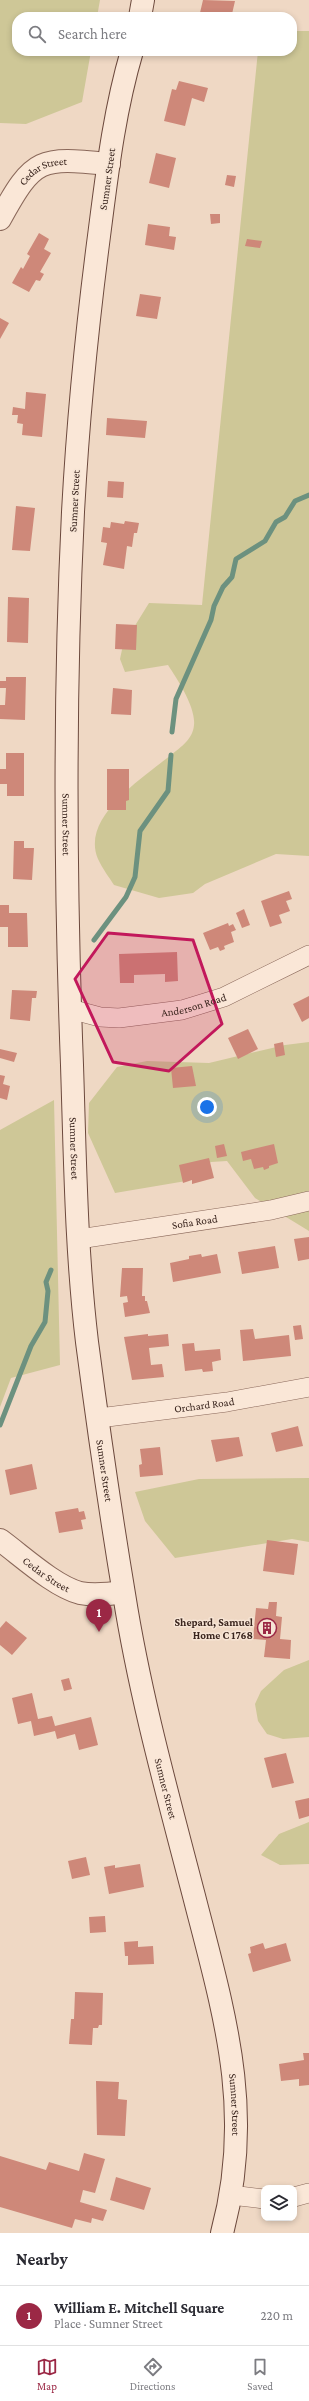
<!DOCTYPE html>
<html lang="en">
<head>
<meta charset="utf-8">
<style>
	:root { --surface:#fff; --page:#f2f2f3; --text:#2b2b33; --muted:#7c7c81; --line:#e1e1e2; --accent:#9b2845 }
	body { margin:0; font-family:"Crimson Pro",serif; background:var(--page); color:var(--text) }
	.controls { position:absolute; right:12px; bottom:12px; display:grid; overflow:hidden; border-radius:8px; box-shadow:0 2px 6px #0003 }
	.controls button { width:36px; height:36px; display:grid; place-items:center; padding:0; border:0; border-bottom:1px solid var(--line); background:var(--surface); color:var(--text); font:20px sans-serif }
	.you { position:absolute; left:207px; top:1107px; width:14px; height:14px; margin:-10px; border:3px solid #fff; border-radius:50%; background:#1a73e8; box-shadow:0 0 0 6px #1a73e833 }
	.badge { display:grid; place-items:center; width:26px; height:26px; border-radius:50%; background:var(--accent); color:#fff; font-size:13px; font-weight:700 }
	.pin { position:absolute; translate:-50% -33px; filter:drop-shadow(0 1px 2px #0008) }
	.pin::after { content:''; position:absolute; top:21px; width:14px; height:12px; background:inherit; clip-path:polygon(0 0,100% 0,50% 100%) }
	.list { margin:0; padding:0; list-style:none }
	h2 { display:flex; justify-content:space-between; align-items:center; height:52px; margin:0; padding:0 16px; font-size:17px }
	h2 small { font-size:13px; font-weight:400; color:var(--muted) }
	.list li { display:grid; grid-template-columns:26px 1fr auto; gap:12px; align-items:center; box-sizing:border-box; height:60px; padding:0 16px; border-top:1px solid var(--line) }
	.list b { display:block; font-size:15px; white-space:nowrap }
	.list p { margin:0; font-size:13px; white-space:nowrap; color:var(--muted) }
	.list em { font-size:13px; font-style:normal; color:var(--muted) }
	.icon { flex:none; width:22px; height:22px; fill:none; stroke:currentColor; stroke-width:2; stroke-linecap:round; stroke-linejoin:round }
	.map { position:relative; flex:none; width:309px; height:2233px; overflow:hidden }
	.search { position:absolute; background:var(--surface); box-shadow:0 2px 6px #0003; left:12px; right:12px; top:12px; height:44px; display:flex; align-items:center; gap:10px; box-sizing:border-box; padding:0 14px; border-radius:16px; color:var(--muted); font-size:15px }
	.sheet { height:112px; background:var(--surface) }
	nav { display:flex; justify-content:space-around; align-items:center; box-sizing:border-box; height:56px; border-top:1px solid var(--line); background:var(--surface); font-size:11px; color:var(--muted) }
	nav a { display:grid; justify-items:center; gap:2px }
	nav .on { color:var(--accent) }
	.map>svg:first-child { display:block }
	.green { fill:#cec797 }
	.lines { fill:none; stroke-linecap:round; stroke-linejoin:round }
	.stream { stroke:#6c917f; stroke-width:5 }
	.building { fill:#ce8879 }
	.minor-casing { stroke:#8a685a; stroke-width:20 }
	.tertiary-casing { stroke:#8a685a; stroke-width:24 }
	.secondary-casing { stroke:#6c493d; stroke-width:24 }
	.minor { stroke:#fae7d7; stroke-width:19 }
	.tertiary { stroke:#fae7d7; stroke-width:22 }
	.secondary { stroke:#fae7d7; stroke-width:22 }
	.marked { fill:#c2185b; fill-opacity:0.2; stroke:#c2185b; stroke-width:3; stroke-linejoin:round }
	.labels { text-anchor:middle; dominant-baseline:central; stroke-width:3; stroke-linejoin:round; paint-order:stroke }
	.street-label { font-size:11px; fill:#3a251e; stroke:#f6e4d4 }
	.poi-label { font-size:11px; font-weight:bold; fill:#3a251e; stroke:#f6e4d4; text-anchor:end }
</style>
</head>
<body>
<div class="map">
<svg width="309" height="2233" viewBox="0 0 309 2233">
	<rect width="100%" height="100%" fill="#efd8c4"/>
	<!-- green -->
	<path class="green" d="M0,0h100l-3,17h-80v34h74l-9,51 -56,22 -26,-1z
		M292,31h17v825l-33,-2 -71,30 -12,9 -34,5 -45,-13c-5,-8 -12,-17 -16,-26 -18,-42 46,-82 73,-104 10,-8 22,-16 23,-30 2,-18 -17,-46 -26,-60l-43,7 -5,-13 3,-14 26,-42 53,2 56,-554h34z
		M309,1042v189l-54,-33 -28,-37 -16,1 -25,19 -71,12 -27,-60 1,-30 28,-36 30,-6 62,2 76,-18z
		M54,1100l6,265 -49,13 -11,29v-277z
		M309,1478v64l-17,-3 -117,19 -30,-37 -10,-29 64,-13z
		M309,1660v77l-26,2 -16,-5 -9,-13 -3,-17 6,-13 23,-21z
		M309,1822v42l-29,1 -19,-10 18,-21z"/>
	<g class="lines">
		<!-- stream -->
		<path class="stream" d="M172,732l4,-33 35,-79 3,-14 9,-19 9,-10 4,-18 29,-18 11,-19 9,-5 10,-16 14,-6
			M94,940l32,-43 9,-20 5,-46 28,-40 3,-36
			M0,1425l31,-79 14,-24 3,-31 -2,-9 5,-12"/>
	</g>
	<!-- building -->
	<path class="building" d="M203,0l32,1 -3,13 -6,-2 -1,5h-26z
		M179,81l29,7 -4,14 -12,-4 -7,28 -21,-5 8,-32 4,1z
		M156,153l20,5 -7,30 -20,-5z
		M227,175l9,1 -2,11 -9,-2z
		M210,214h10v9l-9,1z
		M148,224l22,3 -1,9 7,1 -2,13 -29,-5z
		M39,233l10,6 -5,10 7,4 -11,19 4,2 -4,7 -4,-1 -7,12 -17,-9 9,-16 2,2 7,-13 -3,-2z
		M247,239l15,2 -2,7 -15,-2z
		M140,294l21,3 -4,22 -21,-3z
		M0,318l9,5 -9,16z
		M26,392l20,2 -4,43 -20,-2 1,-11 -6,-1 1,-8h-6l1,-8 12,2z
		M107,418l40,3 -2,17 -39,-3z
		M108,481l16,1 -1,16 -16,-1z
		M16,506l19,2 -5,43 -18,-1z
		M125,521l14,2 -2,10h-3l-2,14 -5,-1 -3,23 -21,-4 4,-22 -6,-1 2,-15 7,1 1,-6 13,2z
		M8,597l21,1 -1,45 -21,-1z
		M116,624l21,1 -1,25 -21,-1z
		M6,677h20l-1,43 -25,-1v-14h5l1,-17h-6v-7h6z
		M113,688l19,2 -1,25 -20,-1z
		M6,753h18v43h-17v-12h-7v-15h6z
		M107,769h22v31l-3,1v9h-19z
		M14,841h10v7h10l-2,32 -19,-1z
		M289,891l3,8 -6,2 4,10 -11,4 3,8 -12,4 -9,-26z
		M0,905h9v8h18l1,34h-20v-20h-8z
		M244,909l6,16 -8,3 -6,-15z
		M228,923l1,3 4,-2 3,6 -5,2 3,10 -10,4 1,3 -5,2 -2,-4 -8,3 -7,-17z
		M177,952l1,29 -13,1v-8l-31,1v8h-14l-1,-29z
		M12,990l25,1 -1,7h-4l-2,23 -20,-2z
		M309,996v22l-7,4 -9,-18z
		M248,1029l10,20 -20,10 -10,-21z
		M283,1042l2,13 -9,2 -2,-13z
		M0,1049l17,4 -3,9 -14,-4z
		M192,1066l4,20 -23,2 -2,-20z
		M0,1075l5,1 -2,8 7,2 -3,14 -7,-2z
		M224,1144l3,12 -10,2 -2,-12z
		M274,1144l4,19 -9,3v2l-5,2 -1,-3 -9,2 -3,-10 -8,2 -2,-9z
		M209,1158l5,20 -22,6v-4l-9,3 -4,-18z
		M309,1237v22l-11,2 -4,-22z
		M275,1246l4,22 -37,6 -4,-22z
		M201,1254l1,3 15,-3 4,19 -48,9 -3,-19 19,-4v-3z
		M122,1268h21l-1,28h3v5h2l3,12 -25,4 -2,-14 5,-1 -1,-6 -7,1z
		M301,1325l2,14 -8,1 -2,-14z
		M253,1329l2,10 34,-4 2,21 -48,5 -3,-31z
		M148,1334v2l20,-2 1,12 -20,2 2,17 11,-1 2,13 -32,3 -8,-43z
		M194,1343l1,8 25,-2 1,11 -9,2 1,9 -10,1 -1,-3 -17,2 -3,-27z
		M298,1426l5,20 -27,6 -5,-19z
		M239,1437l4,19 -27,6 -5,-22z
		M160,1447l3,28 -23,2 -1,-12 3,-1 -2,-15z
		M32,1464l5,25 -27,6 -5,-25z
		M78,1508l1,4 5,-1 2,8 -5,1 2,9 -24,4 -4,-21z
		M267,1540l31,4 -4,31 -31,-4z
		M269,1602h8l-1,14 6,1 -2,22 11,1 -1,19 -26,-2 2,-17 -13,-1 3,-31 12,1z
		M6,1621l21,17 -15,17 -12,-10v-17z
		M69,1678l3,11 -8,2 -3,-11z
		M32,1693l6,26 14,-3 3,10 36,-9 7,28 -19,5 -4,-16 -18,5 -2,-8 -21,5 -3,-15 -13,3 -6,-26z
		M286,1753l8,30 -22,5 -8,-30z
		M309,1798v18l-10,3 -4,-18z
		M86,1857l4,18 -18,4 -4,-18z
		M140,1864l4,23 -35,7 -5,-27 11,-2v3z
		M105,1916l1,16 -16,1 -1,-16z
		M138,1941v6l15,-1 1,18 -26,1v-9h-3l-1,-14z
		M263,1943l2,6 21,-6 5,18 -38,11 -5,-18 3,-1 -1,-6z
		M75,1992l28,1 -1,32h-3l-1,3h-5l-1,17 -23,-1 2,-25h3z
		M303,2053h6v32l-10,1v-7l-18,2 -2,-17 25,-4z
		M96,2081l23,1 -1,17 9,1 -2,36 -28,-1z
		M84,2153l21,6 -10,34 -12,-3 -3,12 27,8 -4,11 -11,-3 -1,5 -16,-4 -3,9 -72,-21v-51l46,14 3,-8 30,9z
		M116,2177l35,11 -7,22 -34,-10z"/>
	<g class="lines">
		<!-- minor casing -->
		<g class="minor-casing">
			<g id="minor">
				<path id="s1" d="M70,1009l30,8 19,1 63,-8 42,-13 85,-42"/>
				<path id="s2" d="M79,1239l192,-29 38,-9"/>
				<path id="s3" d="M99,1418l128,-16 82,-15"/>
				<path d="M231,2195l33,4"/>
				<path d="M294,2197l15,-4"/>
			</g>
		</g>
		<!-- tertiary casing -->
		<g class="tertiary-casing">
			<g id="tertiary">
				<path id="s4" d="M0,219c34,-62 40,-62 109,-55"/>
				<path id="s5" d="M0,1540c22,16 54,46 80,53 14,3 29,1 43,-1"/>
			</g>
		</g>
		<!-- secondary casing -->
		<g class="secondary-casing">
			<g id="secondary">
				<path d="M140,17l3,-17"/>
				<path id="s6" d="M132,51c-18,61 -25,123 -33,185 -12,92 -21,183 -26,276 -9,184 -8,369 -1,553 3,92 4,185 15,277 11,84 23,168 37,252 16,102 44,202 70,302 30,117 61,215 28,337"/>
			</g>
		</g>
		<!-- minor -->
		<use href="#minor" class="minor"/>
		<!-- tertiary -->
		<use href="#tertiary" class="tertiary"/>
		<!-- secondary -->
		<use href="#secondary" class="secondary"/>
	</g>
	<!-- marked area -->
	<path class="marked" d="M108,933l85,7 29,84 -53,47 -56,-9 -38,-83z"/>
	<!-- icons -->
	<defs>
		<g id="building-ring" transform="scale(1)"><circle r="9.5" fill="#f6e4d4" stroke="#9b2845" stroke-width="1.5"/><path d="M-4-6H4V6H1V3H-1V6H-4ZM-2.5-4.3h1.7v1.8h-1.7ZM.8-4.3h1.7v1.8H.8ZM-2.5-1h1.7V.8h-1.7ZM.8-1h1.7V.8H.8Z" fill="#9b2845"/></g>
	</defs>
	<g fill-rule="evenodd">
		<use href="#building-ring" x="267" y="1628"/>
	</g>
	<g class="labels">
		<!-- street labels -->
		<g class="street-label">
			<text stroke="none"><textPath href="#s4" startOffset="68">Cedar Street</textPath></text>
			<text transform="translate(107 179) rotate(-82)">Sumner Street</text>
			<text transform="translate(74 501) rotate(-87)">Sumner Street</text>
			<text stroke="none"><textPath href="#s6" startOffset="778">Sumner Street</textPath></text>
			<text stroke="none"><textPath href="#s1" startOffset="126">Anderson Road</textPath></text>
			<text stroke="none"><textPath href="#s6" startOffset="1102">Sumner Street</textPath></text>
			<text stroke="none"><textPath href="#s2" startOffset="117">Sofia Road</textPath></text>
			<text stroke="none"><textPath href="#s3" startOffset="106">Orchard Road</textPath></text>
			<text stroke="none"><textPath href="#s6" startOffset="1426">Sumner Street</textPath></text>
			<text stroke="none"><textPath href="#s5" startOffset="58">Cedar Street</textPath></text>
			<text stroke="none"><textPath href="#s6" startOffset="1750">Sumner Street</textPath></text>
			<text stroke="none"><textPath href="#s6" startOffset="2074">Sumner Street</textPath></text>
		</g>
		<!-- poi labels -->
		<g class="poi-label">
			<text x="253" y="1622">Shepard, Samuel<tspan x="253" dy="13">Home C 1768</tspan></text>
		</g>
	</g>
</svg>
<div class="controls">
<button><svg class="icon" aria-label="layers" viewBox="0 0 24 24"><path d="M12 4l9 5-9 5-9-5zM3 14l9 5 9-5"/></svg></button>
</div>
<div class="you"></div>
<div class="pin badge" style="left:99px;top:1632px">1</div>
<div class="search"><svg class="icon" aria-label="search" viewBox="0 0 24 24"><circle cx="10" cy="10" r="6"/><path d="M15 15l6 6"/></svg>Search here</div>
</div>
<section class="sheet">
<h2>Nearby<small></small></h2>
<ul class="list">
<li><span class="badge">1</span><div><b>William E. Mitchell Square</b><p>Place · Sumner Street</p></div><em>220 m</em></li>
</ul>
</section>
<nav>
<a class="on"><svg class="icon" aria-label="map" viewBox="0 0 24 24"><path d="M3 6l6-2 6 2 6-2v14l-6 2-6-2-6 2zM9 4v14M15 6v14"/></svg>Map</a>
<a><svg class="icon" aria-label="directions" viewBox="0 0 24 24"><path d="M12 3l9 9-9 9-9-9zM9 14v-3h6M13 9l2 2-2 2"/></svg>Directions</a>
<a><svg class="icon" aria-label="saved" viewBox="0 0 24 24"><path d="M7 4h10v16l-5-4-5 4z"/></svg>Saved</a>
</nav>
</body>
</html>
